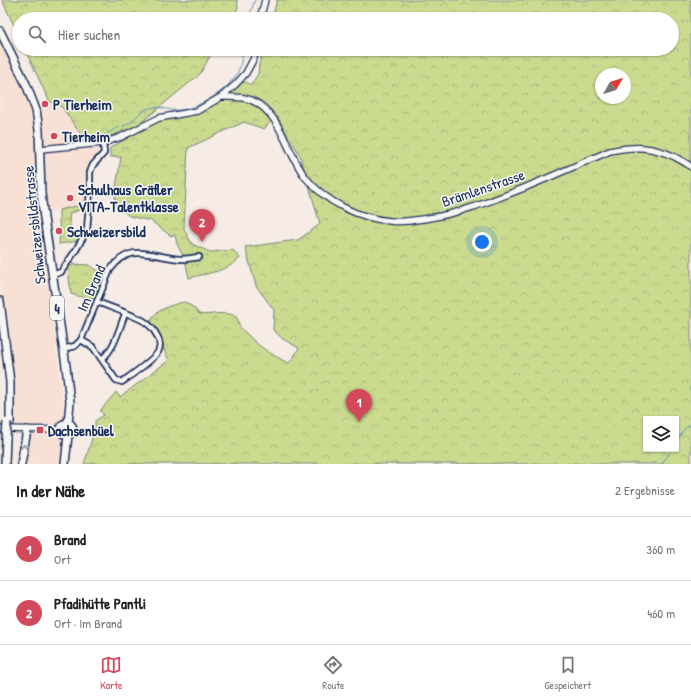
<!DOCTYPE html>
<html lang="de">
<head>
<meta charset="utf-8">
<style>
	:root { --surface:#fff; --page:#f2f2f2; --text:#222; --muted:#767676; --line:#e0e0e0; --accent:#d1495b }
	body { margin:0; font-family:"Patrick Hand",sans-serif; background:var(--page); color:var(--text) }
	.controls { position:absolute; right:12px; bottom:12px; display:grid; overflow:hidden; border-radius:0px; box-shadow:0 1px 3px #0004 }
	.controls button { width:36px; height:36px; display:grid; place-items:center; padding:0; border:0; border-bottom:1px solid var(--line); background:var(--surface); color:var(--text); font:20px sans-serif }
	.compass { position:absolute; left:595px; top:68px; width:36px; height:36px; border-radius:50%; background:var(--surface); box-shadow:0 1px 3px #0004; rotate:51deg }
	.you { position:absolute; left:482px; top:242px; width:14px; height:14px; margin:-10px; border:3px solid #fff; border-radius:50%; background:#1a73e8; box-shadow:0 0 0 6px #1a73e833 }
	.badge { display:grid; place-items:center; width:26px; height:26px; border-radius:50%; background:var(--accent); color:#fff; font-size:13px; font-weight:700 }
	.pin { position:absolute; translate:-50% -33px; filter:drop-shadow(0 1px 2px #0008) }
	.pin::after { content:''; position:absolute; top:21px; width:14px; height:12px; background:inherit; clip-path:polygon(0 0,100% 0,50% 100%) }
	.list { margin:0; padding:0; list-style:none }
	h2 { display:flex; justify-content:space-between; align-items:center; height:52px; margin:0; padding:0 16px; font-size:17px }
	h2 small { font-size:13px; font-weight:400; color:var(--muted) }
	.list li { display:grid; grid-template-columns:26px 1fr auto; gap:12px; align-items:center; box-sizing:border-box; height:64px; padding:0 16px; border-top:1px solid var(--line) }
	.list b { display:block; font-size:15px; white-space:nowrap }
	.list p { margin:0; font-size:13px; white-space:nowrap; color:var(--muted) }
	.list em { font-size:13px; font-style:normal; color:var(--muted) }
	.icon { flex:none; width:22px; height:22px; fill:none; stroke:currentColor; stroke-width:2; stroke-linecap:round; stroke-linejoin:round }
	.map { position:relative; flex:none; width:691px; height:464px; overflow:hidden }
	.search { position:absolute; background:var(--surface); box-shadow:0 1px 3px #0004; left:12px; right:12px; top:12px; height:44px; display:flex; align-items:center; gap:10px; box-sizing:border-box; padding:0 14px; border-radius:22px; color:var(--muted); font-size:15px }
	.sheet { height:180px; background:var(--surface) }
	nav { display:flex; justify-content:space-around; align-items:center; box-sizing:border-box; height:56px; border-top:1px solid var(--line); background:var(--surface); font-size:11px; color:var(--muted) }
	nav a { display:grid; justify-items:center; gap:2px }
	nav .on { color:var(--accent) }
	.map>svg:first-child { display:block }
	.built { fill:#f8e0d5 }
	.forest { fill:url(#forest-crowns); stroke:#728577; fill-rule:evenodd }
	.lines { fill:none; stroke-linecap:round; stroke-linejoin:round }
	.stream { stroke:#5e94b1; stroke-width:1 }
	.minor-casing { stroke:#1b2f5e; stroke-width:8 }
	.tertiary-casing { stroke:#1b2f5e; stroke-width:8 }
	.primary-casing { stroke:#1b2f5e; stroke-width:10 }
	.trunk-casing { stroke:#1b2f5e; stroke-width:10 }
	.minor { stroke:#f6f6f2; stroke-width:4.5 }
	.tertiary { stroke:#f6f6f2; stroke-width:5.5 }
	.primary { stroke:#f6f6f2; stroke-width:7 }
	.trunk { stroke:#f6f6f2; stroke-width:7 }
	.trunk-bridge-casing { stroke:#1b2f5e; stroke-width:10; stroke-linecap:butt }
	.trunk-bridge { stroke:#f6f6f2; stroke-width:7 }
	.oneway { stroke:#8892a8 }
	.poi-dot { fill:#d1495b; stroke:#f6f6f2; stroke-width:1.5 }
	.labels { text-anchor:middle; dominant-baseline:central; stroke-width:3; stroke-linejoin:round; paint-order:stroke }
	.shield { fill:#f6f6f2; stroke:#5d6b8a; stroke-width:1 }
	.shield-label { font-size:14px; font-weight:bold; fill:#1b2f5e }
	.poi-label { font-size:15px; font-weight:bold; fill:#1b2f5e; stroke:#f6f6f2; text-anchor:start }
	.street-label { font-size:15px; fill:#1b2f5e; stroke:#f6f6f2 }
</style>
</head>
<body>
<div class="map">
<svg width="691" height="464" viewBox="0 0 691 464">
	<defs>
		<pattern id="forest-crowns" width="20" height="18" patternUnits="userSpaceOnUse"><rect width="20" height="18" fill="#cadb90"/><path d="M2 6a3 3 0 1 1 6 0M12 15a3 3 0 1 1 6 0" fill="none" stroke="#adbc7f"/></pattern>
	</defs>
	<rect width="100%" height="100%" fill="#f7ece5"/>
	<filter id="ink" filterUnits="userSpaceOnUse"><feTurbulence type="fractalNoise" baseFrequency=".025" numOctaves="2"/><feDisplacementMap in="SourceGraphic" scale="8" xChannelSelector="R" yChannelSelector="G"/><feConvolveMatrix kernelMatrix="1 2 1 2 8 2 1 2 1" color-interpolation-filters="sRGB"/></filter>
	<g filter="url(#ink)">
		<!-- built -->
		<path class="built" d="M0,37l19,42 9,23 21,-1 13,6 27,40 13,-1v8l-14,19v31l-48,9 25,209 -4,42h-35l5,-38 -16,-1 -4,-76 -11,-66z"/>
		<!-- forest -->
		<path class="forest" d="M2,0h235l1,8 -7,11h-212v17z
			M277,0h414v464h-607c3,-10 12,-34 11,-43l9,-6 -4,-4 16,-19 4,5 49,-37c-5,-8 -5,-12 -8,-20 -3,-6 -8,-10 -10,-16 -2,-13 25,-21 34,-22l8,5 6,7c11,2 22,-3 34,1 6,2 5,8 7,12 2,3 5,5 7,7 13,14 24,20 41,29l4,-3 7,-12 -16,-9 -10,-9 1,-20 -18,-24 -11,-39 53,-7 22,-16 -20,-69 -18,-29 -4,-9 -7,4 -7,8 -20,-7 -56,26 -4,81 8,15 18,8 23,-2 7,8c-13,14 -33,15 -51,20l-4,-18 -8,-16 -2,-9 -4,1 -20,-15 -22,-5 -13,-12 -1,-11 6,-36h-11v-9l50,-28 23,-5 41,-15 17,-17 5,-1 5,3 7,-11 1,-9 4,-16h409v-30h-400zM601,74h24v24h-24zM646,419h30v30h-30z
			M25,49h189l-14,25 -62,51 -30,12 -22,5 -24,-35 -13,-6z
			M85,204l1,4 -16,5 -1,7 2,11 9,4 -2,6 -19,3c1,-11 0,-22 0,-34z
			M73,264l16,1 14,9 -9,24h-9l-14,-4 -3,-25z"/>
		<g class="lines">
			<!-- stream -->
			<path class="stream" d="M248,19l7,-19
				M88,137c5,-1 11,0 15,-1 5,-2 9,-6 14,-8 5,-2 9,-2 14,-6 4,-3 9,-10 13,-12 18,-7 21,2 36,0 20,-2 52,-22 59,-41 3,-7 2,-13 6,-20
				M676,442l9,-14 6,-3
				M664,464l-1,-2 7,-9"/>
			<!-- minor casing -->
			<g class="minor-casing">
				<path id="minor" d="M52,275l9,-3 15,-22 11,-20 3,-39v-19l3,-7 11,-12 -1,-10
					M81,340l12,7 23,33 6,2c8,-6 31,-22 36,-30 6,-10 -5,-25 -14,-31 -15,-8 -32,-13 -47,-19
					M63,349l12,-3 6,-6 29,-70c21,-29 41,-13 71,-11 6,0 12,-1 18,-2
					M102,359c13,-11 17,-30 23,-45"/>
			</g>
			<!-- tertiary casing -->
			<g class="tertiary-casing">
				<path id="tertiary" d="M260,19l5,-19
					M221,97c9,0 21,-1 30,3 31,13 35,53 55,78 20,24 52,40 84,43 13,2 26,-1 39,-3 33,-5 64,-18 95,-30 29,-12 58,-25 86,-37 25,-5 42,-5 65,6 5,3 12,6 16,10
					M40,149l63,-6 18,-6 38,-19 38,-7 24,-14 15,-13 10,-11 8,-15 1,-9
					M0,429l62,1"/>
			</g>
			<!-- primary casing -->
			<g class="primary-casing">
				<path id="primary" d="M0,31l26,53 10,26 3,20 2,63 3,25 22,148 4,36 -2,22
					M61 429a6 6 0 1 1 12 0a6 6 0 1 1-12 0Z
					M65,464l3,-29"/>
			</g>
			<!-- trunk casing -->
			<g class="trunk-casing">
				<path id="trunk" d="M0,301l10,81v40
					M5,464l1,-27
					M21,464l6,-34"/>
			</g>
			<!-- minor -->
			<use href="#minor" class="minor"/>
			<!-- tertiary -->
			<use href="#tertiary" class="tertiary"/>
			<!-- primary -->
			<use href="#primary" class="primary"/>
			<!-- trunk -->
			<use href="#trunk" class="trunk"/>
			<!-- trunk-bridge casing -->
			<g class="trunk-bridge-casing">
				<path id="trunk-bridge" d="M6,437l1,-15"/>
			</g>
			<!-- trunk-bridge -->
			<use href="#trunk-bridge" class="trunk-bridge"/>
		</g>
		<!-- one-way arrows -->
		<defs><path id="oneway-chevron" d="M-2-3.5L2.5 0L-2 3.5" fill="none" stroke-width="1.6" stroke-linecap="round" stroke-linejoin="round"/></defs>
		<use class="oneway" href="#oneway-chevron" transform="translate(24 447) rotate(-80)"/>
	</g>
	<!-- markers -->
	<g class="poi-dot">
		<circle cx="45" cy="104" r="4"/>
		<circle cx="54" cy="136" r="4"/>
		<circle cx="70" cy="198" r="4"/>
		<circle cx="59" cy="231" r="4"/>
		<rect x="36" y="426" width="8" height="8" rx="2"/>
	</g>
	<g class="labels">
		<!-- shield labels -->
		<rect class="shield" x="50" y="296" width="14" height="24" rx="3"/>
		<g class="shield-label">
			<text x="57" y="308">4</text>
		</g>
		<!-- poi labels -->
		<g class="poi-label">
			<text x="53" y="104">P Tierheim</text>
			<text x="62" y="136">Tierheim</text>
			<text x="78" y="189">Schulhaus Gräfler<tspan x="78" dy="17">VITA-Talentklasse</tspan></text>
			<text x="67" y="231">Schweizersbild</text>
			<text x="48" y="430">Dachsenbüel</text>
		</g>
		<!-- street labels -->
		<g class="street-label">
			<text transform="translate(483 188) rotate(-19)">Brämlenstrasse</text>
			<text transform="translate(34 225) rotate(-96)">Schweizersbildstrasse</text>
			<text transform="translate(91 288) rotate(-66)">Im Brand</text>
		</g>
	</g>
</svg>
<div class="controls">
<button><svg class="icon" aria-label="layers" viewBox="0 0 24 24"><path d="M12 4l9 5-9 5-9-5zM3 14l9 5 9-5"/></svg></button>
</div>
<svg class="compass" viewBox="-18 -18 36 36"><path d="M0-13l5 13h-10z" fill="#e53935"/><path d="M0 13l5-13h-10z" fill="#767676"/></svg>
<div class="you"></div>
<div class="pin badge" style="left:359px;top:422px">1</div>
<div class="pin badge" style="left:202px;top:242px">2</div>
<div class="search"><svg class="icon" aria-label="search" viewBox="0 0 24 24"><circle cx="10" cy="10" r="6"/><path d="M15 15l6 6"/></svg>Hier suchen</div>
</div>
<section class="sheet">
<h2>In der Nähe<small>2 Ergebnisse</small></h2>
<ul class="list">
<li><span class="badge">1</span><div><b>Brand</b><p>Ort</p></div><em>360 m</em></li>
<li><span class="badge">2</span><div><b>Pfadihütte Pantli</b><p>Ort · Im Brand</p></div><em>460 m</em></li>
</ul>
</section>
<nav>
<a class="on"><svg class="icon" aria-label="map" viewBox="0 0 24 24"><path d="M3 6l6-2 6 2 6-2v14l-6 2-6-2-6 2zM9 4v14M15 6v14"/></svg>Karte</a>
<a><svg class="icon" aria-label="directions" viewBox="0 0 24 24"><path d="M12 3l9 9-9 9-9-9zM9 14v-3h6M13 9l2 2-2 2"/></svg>Route</a>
<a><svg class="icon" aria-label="saved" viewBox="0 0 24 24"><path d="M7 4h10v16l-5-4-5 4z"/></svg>Gespeichert</a>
</nav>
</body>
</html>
